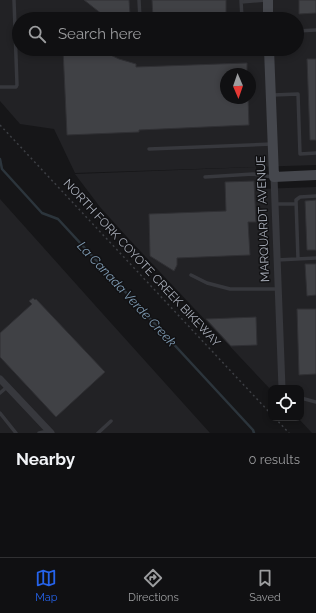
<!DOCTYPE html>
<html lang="en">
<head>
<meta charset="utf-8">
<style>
	:root { --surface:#101012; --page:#1e1e20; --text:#f1f3f6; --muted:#9c9d9f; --line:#303032; --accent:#2563eb }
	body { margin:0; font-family:Raleway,sans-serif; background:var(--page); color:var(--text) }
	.controls { position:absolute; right:12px; bottom:12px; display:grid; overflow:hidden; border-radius:8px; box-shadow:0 2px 6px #0003 }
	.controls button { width:36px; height:36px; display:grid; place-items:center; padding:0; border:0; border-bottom:1px solid var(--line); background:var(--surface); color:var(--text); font:20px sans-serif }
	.compass { position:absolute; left:220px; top:68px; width:36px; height:36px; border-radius:50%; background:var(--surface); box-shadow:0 2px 6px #0003; rotate:178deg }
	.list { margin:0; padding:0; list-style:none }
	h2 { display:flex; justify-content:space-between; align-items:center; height:52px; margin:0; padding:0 16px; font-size:17px }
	h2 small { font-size:13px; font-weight:400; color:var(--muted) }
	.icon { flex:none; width:22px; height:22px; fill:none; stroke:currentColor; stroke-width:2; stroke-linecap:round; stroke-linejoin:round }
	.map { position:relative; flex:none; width:316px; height:433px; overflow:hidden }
	.search { position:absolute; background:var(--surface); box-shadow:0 2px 6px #0003; left:12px; right:12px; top:12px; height:44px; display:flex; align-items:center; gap:10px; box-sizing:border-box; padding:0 14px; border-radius:22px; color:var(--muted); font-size:15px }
	.sheet { height:124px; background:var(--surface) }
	nav { display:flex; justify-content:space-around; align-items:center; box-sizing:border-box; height:56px; border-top:1px solid var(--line); background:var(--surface); font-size:11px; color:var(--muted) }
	nav a { display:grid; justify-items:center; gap:2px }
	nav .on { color:var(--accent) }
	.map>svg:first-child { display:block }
	.built { fill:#222225; fill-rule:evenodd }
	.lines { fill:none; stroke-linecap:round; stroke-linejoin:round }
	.stream { stroke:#2c353c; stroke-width:2.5 }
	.building { fill:#404145; stroke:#303034 }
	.path { stroke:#3d3f44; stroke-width:1.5; stroke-dasharray:2 3; stroke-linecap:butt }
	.lane { stroke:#37383d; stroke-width:3.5 }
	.street { stroke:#37383d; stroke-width:7 }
	.secondary { stroke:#45474d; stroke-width:10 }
	.labels { text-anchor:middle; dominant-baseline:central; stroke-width:3; stroke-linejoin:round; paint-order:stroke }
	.street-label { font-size:12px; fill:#a8adb8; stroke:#111113 }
	.water-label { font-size:13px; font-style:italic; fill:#7f9bb3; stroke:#111113 }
</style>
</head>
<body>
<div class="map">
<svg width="316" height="433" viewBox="0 0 316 433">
	<rect width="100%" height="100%" fill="#161618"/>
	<!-- built -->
	<path class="built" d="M0,0h316v165l-241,8 -21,-44 -34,-5 -20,-23zM19,19h278v30h-278zM226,74h24v24h-24z
		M256,167l2,22 58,-2v246h-4l-14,-15h3v-30h-30v2l-143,-152 -28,-31 -25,-33z
		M0,199l102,114 108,120h-210z"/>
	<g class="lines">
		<!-- stream -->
		<path class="stream" d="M0,159l2,10 40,44 16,6 195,211 1,3"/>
	</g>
	<!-- building -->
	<path class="building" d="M84,0h45l1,14 -27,1z
		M152,0h74v19h-73z
		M299,0h17v13l-17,1z
		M63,49h35l21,10 17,5v3l111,-4v11h-21v24h22l1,27 -110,5v2l-72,3z
		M307,59h9v81h-6z
		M254,181l2,41h-8l2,33 -73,3v7l-3,6 -24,-15 -1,-42 77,-3 -1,-29z
		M316,200v50h-9l-2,-49z
		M305,264h11v31l-9,1z
		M33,298l2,2 1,-1 69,73 -49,45 -56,-60v-24l32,-29 -3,-3z
		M297,309h19v65l-17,1z
		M256,317l1,28 -26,1 -25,-27z"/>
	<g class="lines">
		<!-- path -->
		<path class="path" d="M0,125l271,289
			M275,418l14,15"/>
		<!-- lane -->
		<path class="lane" d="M139,0l1,19
			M241,0l1,19
			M241,2l25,-2
			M297,31l19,-1
			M0,87h16l1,-2 -3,-85
			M273,95l25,-1 2,60 16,-1
			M149,149l123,-5
			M205,177l48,-3 20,3
			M275,204h20
			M298,259l-2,-59 4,-3 16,-1
			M277,260l39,-2
			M191,275l16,8 23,6h48
			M0,393l7,-6
			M301,398l15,4
			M0,413l16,20
			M39,433l9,-2
			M98,433l13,-12"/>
		<!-- street -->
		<path class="street" d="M274,177l8,211
			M0,379l51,54"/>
		<!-- secondary -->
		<path class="secondary" d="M268,0v19
			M269,49l5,128 42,-2"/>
	</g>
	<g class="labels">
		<!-- street labels -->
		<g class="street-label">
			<text transform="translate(263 219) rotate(-92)">MARQUARDT AVENUE</text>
			<text transform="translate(142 263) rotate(47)">NORTH FORK COYOTE CREEK BIKEWAY</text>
		</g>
		<!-- water labels -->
		<g class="water-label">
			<text transform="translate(127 294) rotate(47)">La Canada Verde Creek</text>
		</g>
	</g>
</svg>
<div class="controls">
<button><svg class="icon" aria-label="locate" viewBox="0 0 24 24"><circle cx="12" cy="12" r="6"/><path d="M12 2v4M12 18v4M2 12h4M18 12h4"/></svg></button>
</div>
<svg class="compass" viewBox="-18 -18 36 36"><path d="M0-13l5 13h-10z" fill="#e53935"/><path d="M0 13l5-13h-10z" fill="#9c9d9f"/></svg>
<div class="search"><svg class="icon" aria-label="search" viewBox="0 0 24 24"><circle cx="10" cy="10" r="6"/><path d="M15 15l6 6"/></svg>Search here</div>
</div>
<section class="sheet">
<h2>Nearby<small>0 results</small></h2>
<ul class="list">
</ul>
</section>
<nav>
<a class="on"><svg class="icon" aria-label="map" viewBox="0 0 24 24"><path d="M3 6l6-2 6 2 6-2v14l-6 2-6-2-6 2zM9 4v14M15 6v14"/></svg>Map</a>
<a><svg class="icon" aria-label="directions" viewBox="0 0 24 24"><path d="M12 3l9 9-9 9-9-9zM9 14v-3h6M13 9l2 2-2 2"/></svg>Directions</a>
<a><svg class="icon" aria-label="saved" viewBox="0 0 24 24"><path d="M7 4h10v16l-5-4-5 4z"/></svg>Saved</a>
</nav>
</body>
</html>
